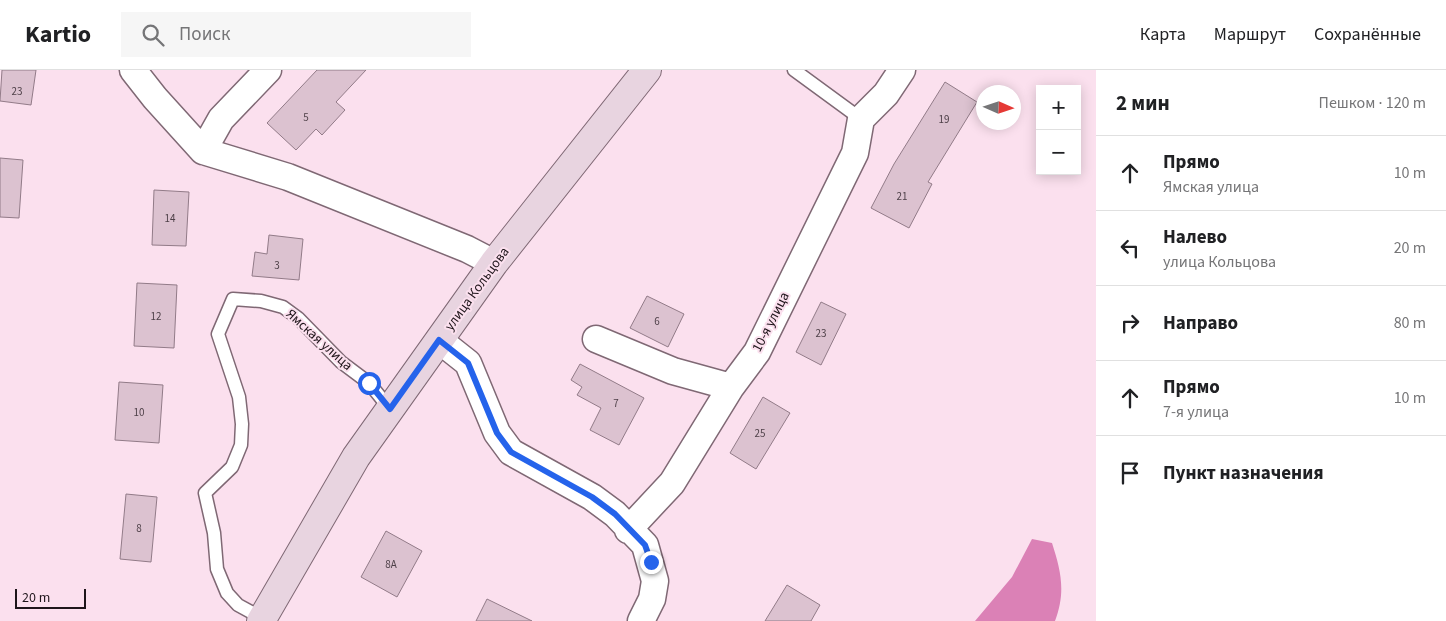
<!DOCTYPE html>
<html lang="ru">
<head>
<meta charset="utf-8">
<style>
	:root { --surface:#fff; --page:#f6f6f6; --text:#202124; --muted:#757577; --line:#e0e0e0 }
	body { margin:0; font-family:"Source Sans 3",sans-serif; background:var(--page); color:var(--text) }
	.controls { position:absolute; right:15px; top:15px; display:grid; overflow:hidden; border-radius:0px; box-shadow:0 2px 12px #0003 }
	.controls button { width:45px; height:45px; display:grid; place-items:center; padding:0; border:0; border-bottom:1px solid var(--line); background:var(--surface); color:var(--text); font:25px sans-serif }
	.compass { position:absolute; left:976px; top:15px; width:45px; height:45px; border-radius:50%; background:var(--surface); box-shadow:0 2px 12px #0003; rotate:93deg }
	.scale { position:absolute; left:15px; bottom:12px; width:71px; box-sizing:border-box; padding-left:5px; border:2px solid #1e151a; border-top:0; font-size:14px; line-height:18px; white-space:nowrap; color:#1e151a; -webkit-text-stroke:4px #fbe0ee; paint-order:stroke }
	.stop { position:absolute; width:15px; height:15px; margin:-11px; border:4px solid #2563eb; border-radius:50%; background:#fff }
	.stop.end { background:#2563eb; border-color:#fff; box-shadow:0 1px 5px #0008 }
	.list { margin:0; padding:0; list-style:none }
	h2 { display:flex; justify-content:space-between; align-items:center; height:65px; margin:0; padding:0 20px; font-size:21px }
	h2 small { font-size:16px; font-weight:400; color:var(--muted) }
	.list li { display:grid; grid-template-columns:32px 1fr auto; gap:15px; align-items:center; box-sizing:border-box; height:75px; padding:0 20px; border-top:1px solid var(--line) }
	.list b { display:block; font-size:19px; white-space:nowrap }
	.list p { margin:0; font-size:16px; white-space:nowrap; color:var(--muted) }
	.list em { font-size:16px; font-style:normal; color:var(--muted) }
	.icon { flex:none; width:28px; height:28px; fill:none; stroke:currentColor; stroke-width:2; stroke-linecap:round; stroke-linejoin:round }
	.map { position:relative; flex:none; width:1096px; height:551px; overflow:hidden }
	header { display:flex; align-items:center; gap:30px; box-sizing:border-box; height:70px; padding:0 25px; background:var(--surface); border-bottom:1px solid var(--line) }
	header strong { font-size:24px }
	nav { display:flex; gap:28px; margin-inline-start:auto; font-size:18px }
	.search { width:350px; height:45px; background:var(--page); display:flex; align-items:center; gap:12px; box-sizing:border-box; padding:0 18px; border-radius:0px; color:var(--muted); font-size:19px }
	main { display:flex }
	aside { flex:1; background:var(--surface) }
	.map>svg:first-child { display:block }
	.water { fill:#db81b6 }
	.building { fill:#dcc2d0; stroke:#927b88 }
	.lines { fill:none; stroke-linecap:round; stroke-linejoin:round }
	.lane-casing { stroke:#7f6874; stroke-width:15 }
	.street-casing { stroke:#7f6874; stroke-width:29 }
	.secondary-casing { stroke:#7f6874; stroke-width:30 }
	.lane { stroke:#fff; stroke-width:12 }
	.street { stroke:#fff; stroke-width:26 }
	.secondary { stroke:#e8d4e0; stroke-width:28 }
	.route { stroke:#2563eb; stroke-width:6 }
	.labels { text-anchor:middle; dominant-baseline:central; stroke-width:4; stroke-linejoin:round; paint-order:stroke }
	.number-label { font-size:11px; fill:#4e4048 }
	.street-label { font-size:14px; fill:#1e151a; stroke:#fbe0ee }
</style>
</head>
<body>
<header>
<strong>Kartio</strong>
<div class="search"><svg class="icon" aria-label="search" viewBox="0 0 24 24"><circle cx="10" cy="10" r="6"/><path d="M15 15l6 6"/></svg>Поиск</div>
<nav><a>Карта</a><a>Маршрут</a><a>Сохранённые</a></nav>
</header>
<main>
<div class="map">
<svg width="1096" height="551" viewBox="0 0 1096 551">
	<rect width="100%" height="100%" fill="#fbe0ee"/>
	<!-- water -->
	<path class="water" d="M1032,469l20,4c9,28 14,49 3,78h-80l37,-44z"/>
	<!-- building -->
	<path class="building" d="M2,0h34l-5,35 -31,-4z
		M317,0h49l-30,32 9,8 -23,25 -6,-6 -20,21 -29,-27z
		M945,12l32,20 -49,80 4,2 -23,44 -38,-20 23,-44z
		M0,88l23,2 -4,58 -19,-1z
		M154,120l35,2 -3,54 -34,-1z
		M269,165l34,4 -4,41 -47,-4 3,-24 12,2z
		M137,213l40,2 -3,63 -40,-2z
		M647,226l37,18 -16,33 -38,-19z
		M821,232l25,12 -25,51 -25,-13z
		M580,294l64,34 -25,47 -29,-15 11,-22 -24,-13 5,-8 -11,-7z
		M119,312l44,3 -4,58 -44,-3z
		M763,327l27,16 -34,56 -26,-16z
		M126,424l31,3 -6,65 -31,-3z
		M386,461l36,20 -25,46 -36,-20z
		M787,515l33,20 -9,16h-46z
		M487,529l45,22h-56z"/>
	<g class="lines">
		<!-- lane casing -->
		<g class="lane-casing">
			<path id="lane" d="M794,0l67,49
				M262,548l-24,-13 -11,-12 -10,-24 -3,-36 -9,-40 27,-26 9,-22 1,-21 -3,-27 -21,-63 15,-35 28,2 22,6 15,11 43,44 28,21 21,26"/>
		</g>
		<!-- street casing -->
		<g class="street-casing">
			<path id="street" d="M133,0l22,28 48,53 85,26 179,72 27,14
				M203,81l18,-32 47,-49
				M596,269l77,32 58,16
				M439,270l29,23 29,70 14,19 81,45 23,17 30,31 10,36 -3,18 -11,22
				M628,460l44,-47 59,-96 26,-35 98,-199 6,-34 25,-25 16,-24"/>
		</g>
		<!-- secondary casing -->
		<g class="secondary-casing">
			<path id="secondary" d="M261,551l95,-164 138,-194 153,-193"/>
		</g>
		<!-- lane -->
		<use href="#lane" class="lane"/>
		<!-- street -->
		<use href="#street" class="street"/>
		<!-- secondary -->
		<use href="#secondary" class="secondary"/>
	</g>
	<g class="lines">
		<!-- route -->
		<path class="route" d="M369,313l21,26 49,-69 29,23 29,70 14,19 81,45 23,17 30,31 6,17"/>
	</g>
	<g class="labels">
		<!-- number labels -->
		<g class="number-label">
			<text x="17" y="21">23</text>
			<text x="306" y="47">5</text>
			<text x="944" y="49">19</text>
			<text x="902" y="126">21</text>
			<text x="170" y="148">14</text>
			<text x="277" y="195">3</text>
			<text x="156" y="246">12</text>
			<text x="657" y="251">6</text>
			<text x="821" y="263">23</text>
			<text x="616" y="333">7</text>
			<text x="139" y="342">10</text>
			<text x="760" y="363">25</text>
			<text x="139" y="458">8</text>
			<text x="391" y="494">8А</text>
		</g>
		<!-- street labels -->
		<g class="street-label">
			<text transform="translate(477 219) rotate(-54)">улица Кольцова</text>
			<text transform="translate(771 252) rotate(-63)">10-я улица</text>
			<text transform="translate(319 270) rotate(42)">Ямская улица</text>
		</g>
	</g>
</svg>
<div class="controls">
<button>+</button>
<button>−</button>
</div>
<svg class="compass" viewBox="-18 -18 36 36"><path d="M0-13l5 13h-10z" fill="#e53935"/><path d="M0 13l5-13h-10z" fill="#757577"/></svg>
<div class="scale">20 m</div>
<div class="stop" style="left:369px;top:313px"></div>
<div class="stop end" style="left:651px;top:492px"></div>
</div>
<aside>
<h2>2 мин<small>Пешком · 120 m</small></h2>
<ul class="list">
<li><svg class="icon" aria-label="ahead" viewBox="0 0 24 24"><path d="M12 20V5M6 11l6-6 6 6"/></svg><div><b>Прямо</b><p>Ямская улица</p></div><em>10 m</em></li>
<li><svg class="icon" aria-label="left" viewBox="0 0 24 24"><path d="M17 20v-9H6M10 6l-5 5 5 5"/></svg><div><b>Налево</b><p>улица Кольцова</p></div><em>20 m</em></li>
<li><svg class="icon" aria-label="right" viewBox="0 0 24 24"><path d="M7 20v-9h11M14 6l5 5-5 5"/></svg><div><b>Направо</b></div><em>80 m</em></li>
<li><svg class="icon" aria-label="ahead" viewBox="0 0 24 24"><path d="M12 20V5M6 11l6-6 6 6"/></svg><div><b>Прямо</b><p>7-я улица</p></div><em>10 m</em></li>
<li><svg class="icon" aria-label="arrive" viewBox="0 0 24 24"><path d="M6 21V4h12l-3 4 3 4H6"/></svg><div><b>Пункт назначения</b></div></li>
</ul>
</aside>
</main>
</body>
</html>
